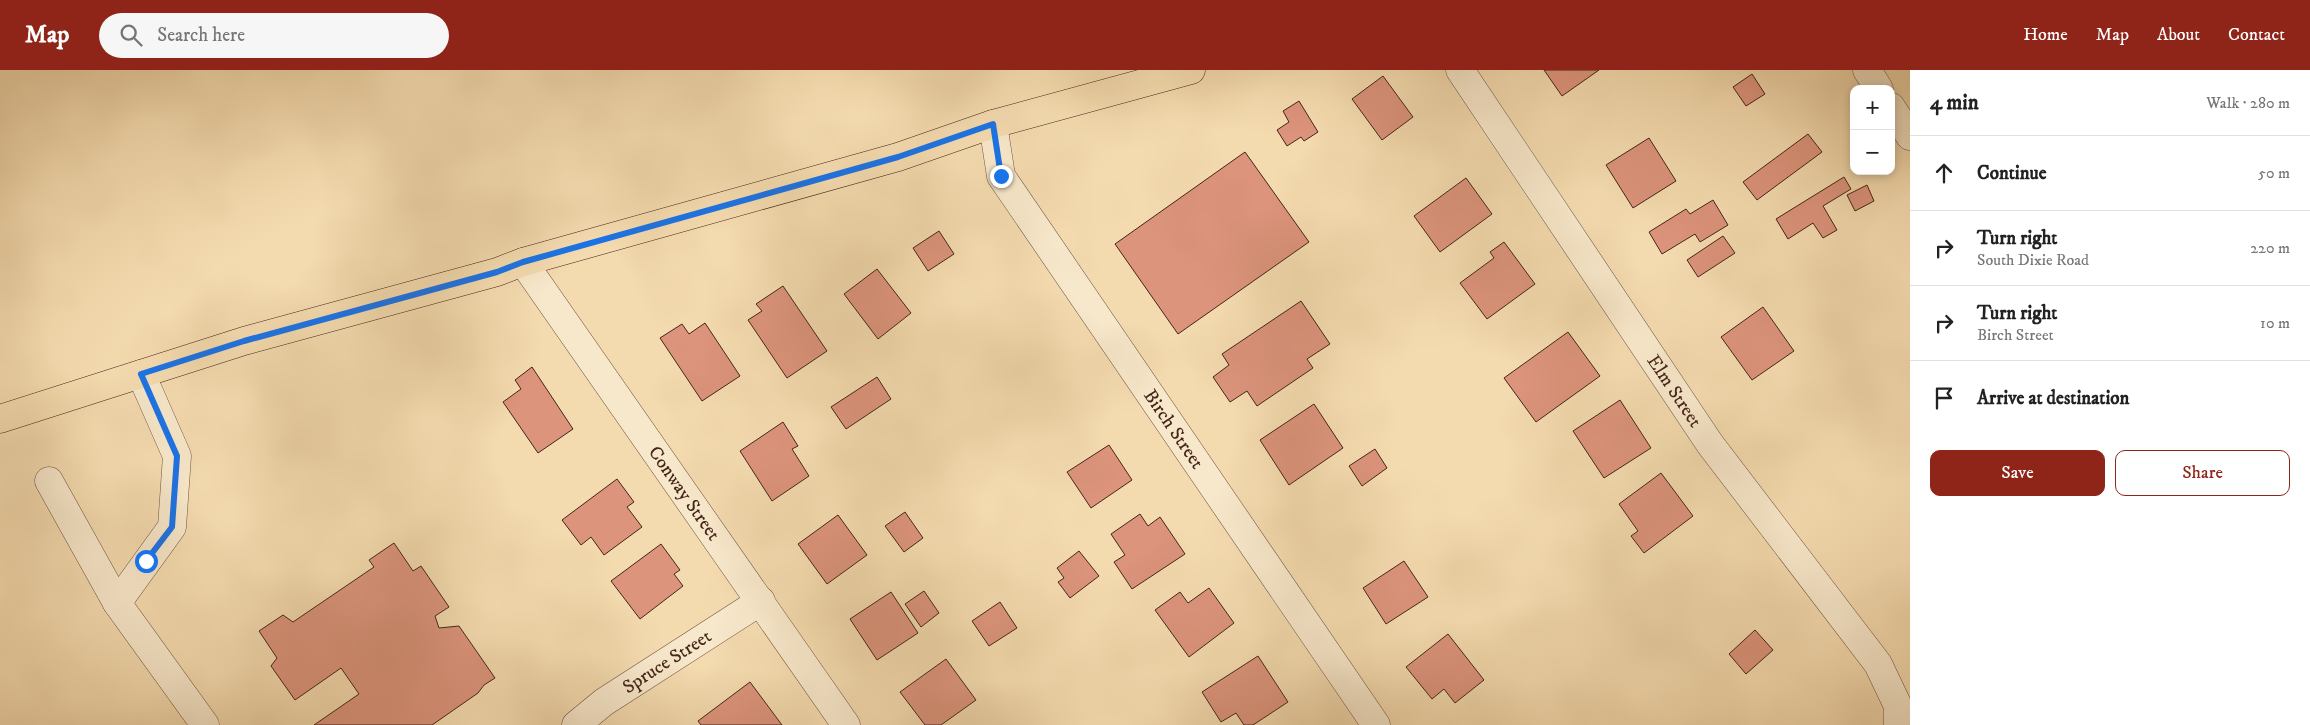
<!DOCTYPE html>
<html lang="en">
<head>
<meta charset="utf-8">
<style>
	:root { --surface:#fff; --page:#f6f6f6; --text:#222; --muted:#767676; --line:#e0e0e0; --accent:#8f2418 }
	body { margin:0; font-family:"IM FELL DW Pica",serif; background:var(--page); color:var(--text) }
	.controls { position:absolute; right:15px; top:15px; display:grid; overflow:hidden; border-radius:10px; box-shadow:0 2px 8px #0003 }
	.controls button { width:45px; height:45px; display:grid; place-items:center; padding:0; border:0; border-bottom:1px solid var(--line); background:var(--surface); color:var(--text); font:25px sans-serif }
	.stop { position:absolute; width:15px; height:15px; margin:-11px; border:4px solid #1a73e8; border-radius:50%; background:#fff }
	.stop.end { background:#1a73e8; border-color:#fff; box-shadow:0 1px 5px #0008 }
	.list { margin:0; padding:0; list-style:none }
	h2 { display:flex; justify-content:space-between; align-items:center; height:65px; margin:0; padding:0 20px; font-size:21px }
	h2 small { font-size:16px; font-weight:400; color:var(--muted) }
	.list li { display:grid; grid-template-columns:32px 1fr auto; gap:15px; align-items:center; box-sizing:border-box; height:75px; padding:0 20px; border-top:1px solid var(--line) }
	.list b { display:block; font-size:19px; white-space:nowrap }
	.list p { margin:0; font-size:16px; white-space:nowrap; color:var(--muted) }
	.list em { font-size:16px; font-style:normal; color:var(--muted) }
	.actions { display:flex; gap:10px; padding:15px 20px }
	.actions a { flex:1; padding:11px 0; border:1px solid var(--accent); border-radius:10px; text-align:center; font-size:18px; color:var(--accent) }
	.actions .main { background:var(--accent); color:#fff }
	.icon { flex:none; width:28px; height:28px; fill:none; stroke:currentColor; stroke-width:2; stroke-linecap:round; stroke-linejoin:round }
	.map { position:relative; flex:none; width:1910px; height:655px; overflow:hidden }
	header { display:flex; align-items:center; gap:30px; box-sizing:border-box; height:70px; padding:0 25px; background:var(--accent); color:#fff }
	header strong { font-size:24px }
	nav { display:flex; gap:28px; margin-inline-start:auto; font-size:18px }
	.search { width:350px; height:45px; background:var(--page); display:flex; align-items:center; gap:12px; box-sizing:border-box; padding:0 18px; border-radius:28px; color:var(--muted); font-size:19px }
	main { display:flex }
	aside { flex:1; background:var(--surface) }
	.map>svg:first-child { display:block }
	.building { fill:#dc947c; stroke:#44251a }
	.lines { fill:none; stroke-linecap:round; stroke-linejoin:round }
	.minor-casing { stroke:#70523f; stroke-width:29 }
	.major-casing { stroke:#44251a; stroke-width:29 }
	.minor { stroke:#f8e8cb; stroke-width:28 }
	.major { stroke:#f4dbaf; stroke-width:28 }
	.route { stroke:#1a73e8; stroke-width:6 }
	.labels { text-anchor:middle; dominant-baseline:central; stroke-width:4; stroke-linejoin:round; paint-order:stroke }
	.street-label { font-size:19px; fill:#44251a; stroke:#f8e8cb }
</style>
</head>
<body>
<header>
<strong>Map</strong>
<div class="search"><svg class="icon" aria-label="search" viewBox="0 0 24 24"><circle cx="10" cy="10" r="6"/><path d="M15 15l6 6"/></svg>Search here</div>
<nav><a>Home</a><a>Map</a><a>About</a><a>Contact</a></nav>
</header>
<main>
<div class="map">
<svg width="1910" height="655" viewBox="0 0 1910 655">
	<rect width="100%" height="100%" fill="#f4dbaf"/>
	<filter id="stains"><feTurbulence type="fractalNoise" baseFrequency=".004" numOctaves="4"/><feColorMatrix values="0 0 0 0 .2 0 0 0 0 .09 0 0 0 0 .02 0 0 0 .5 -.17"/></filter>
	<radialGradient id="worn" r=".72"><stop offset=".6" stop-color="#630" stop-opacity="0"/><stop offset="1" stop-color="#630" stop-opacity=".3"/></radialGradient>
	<!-- building -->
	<path class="building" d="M1544,0h55l-37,26z
		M1752,4l13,20 -19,12 -13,-19z
		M1383,6l30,41 -31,23 -30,-41z
		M1299,31l19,31 -14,9 -3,-4 -14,9 -10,-16 12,-8 -6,-11z
		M1808,64l14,18 -65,48 -14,-18z
		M1649,68l27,43 -43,27 -27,-43z
		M1245,82l64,90 -131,92 -63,-90z
		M1844,107l7,12 -28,17 14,24 -14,8 -10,-15 -25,16 -12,-20z
		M1466,108l26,36 -52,38 -26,-36z
		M1867,115l7,16 -19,10 -8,-16z
		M1713,130l15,25 -28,17 -5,-8 -33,20 -13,-22 37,-23 4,5z
		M939,161l15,23 -26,17 -15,-23z
		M1723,166l12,17 -37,24 -11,-17z
		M1504,172l31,42 -48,35 -27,-36 34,-25 -4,-6z
		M877,199l34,44 -33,26 -34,-45z
		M783,216l44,65 -40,27 -39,-58 14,-9 -6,-7z
		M1301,231l29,43 -23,15 6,9 -56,38 -10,-15 -17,11 -17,-25 16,-12 -7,-11z
		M1763,237l31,44 -42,29 -31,-43z
		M705,253l35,53 -38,25 -42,-63 22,-14 7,10z
		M1568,262l32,44 -64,46 -32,-44z
		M532,297l41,62 -35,24 -35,-51 18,-13 -6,-9z
		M877,307l14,22 -45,30 -15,-22z
		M1620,330l31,48 -47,30 -31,-47z
		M1314,334l29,44 -54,37 -29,-45z
		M783,352l15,24 -6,3 17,27 -37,25 -32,-50z
		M1109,375l23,35 -41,28 -24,-36z
		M1375,379l12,19 -25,18 -13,-20z
		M1661,403l32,43 -49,37 -13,-17 7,-5 -19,-27z
		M617,409l17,23 -7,5 15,20 -38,28 -13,-18 -10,8 -19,-25z
		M905,442l18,26 -19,14 -19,-26z
		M1140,444l8,12 12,-9 25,37 -53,35 -18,-27 11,-7 -14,-21z
		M838,445l29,40 -40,29 -29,-40z
		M394,473l19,28 8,-5 28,41 -14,9 4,12 20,-2 36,52 -11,7 -6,8 -46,32h-118l45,-31 -18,-26 -46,32 -24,-34 6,-8 -18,-27 24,-16 10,7 81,-55 -5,-7z
		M661,474l19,26 -6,4 9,12 -43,33 -29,-38z
		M1079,481l20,25 -29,22 -12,-16 6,-4 -7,-10z
		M1404,491l24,36 -42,27 -23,-36z
		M1209,518l25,35 -45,34 -34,-47 25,-18 8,11z
		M924,521l15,22 -18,14 -16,-23z
		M891,522l27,41 -41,27 -27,-41z
		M1000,532l17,26 -28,18 -17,-25z
		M1755,560l18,20 -27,24 -17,-20z
		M1448,564l36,46 -29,23 -11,-14 -12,10 -26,-32z
		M1258,586l30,46 -35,23h-9l-8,-12 -15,9 -19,-30z
		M946,589l30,41 -35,25h-16l-25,-33z
		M750,612l32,43h-81l-3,-4z"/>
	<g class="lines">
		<!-- minor casing -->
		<g class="minor-casing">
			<g id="minor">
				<path id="s1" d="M1460,0l250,374 168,220 20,42v19"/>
				<path d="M1867,0l12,19"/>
				<path d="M1891,37l19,29"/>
				<path id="s2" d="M993,54l8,52 375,549"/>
				<path id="s3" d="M523,192l323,463"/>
				<path d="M49,411l68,122 88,122"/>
				<path d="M117,533l55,-76 5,-71 -36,-82"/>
				<path id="s4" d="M576,655l28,-23 157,-101"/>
			</g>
		</g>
		<!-- major casing -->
		<g class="major-casing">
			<path id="major" d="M0,349l244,-78 253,-69 26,-10 375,-105 95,-33 198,-54"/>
		</g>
		<!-- minor -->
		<use href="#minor" class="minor"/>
		<!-- major -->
		<use href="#major" class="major"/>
	</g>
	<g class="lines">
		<!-- route -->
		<path class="route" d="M146,491l26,-34 5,-71 -36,-82 103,-33 253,-69 26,-10 375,-105 95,-33 8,52"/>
	</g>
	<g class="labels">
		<!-- street labels -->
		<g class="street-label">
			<text stroke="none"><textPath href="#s1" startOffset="386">Elm Street</textPath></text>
			<text stroke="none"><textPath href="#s2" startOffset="359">Birch Street</textPath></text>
			<text stroke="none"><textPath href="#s3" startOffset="282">Conway Street</textPath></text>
			<text stroke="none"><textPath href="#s4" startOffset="111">Spruce Street</textPath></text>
		</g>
	</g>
	<rect width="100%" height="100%" filter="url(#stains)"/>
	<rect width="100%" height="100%" fill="url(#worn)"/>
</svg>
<div class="controls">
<button>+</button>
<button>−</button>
</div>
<div class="stop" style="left:146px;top:491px"></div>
<div class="stop end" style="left:1001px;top:106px"></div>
</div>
<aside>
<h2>4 min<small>Walk · 280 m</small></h2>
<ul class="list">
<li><svg class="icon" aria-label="ahead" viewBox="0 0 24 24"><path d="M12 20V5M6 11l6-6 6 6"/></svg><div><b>Continue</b></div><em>50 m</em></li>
<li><svg class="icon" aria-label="right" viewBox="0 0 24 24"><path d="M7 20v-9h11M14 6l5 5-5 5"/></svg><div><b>Turn right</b><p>South Dixie Road</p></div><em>220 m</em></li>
<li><svg class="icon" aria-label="right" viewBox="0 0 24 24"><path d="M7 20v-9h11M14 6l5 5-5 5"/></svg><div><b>Turn right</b><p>Birch Street</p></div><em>10 m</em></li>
<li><svg class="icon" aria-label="arrive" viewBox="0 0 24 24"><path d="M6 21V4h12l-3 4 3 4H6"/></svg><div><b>Arrive at destination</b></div></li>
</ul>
<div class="actions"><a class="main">Save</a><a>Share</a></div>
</aside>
</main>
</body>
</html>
